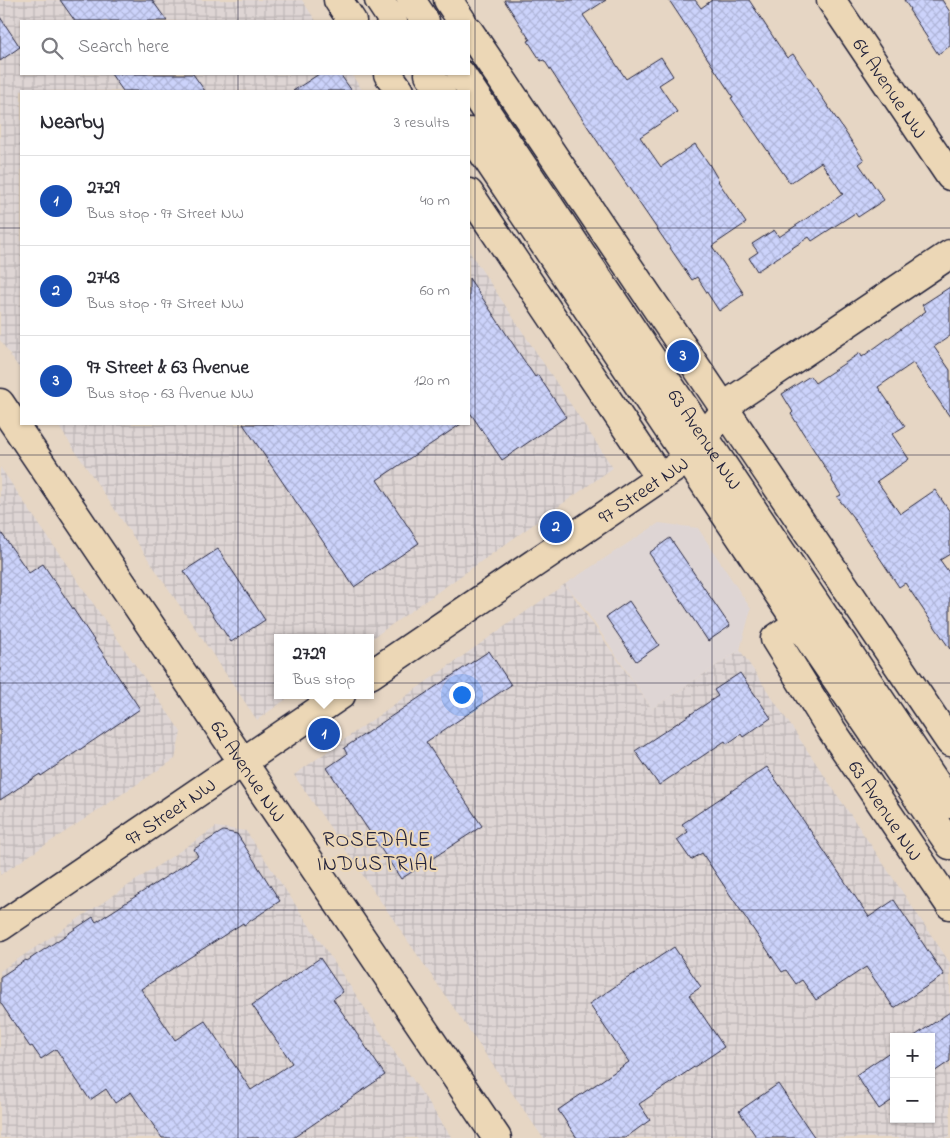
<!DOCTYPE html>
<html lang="en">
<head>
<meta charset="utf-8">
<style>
  body { margin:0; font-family:"Indie Flower",sans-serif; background:#f2f2f3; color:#2b2b33 }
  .controls { position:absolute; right:15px; bottom:15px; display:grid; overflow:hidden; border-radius:0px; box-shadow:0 1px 4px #0004 }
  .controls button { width:45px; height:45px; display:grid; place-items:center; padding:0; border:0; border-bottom:1px solid #e1e1e2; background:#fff; color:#2b2b33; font:25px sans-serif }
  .you { position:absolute; left:461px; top:694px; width:18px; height:18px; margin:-12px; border:4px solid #fff; border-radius:50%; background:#1a73e8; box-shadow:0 0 0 8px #1a73e833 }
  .badge { display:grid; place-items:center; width:32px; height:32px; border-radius:50%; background:#111827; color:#fff; font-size:16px; font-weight:700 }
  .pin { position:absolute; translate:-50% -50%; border:2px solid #fff; box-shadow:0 1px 5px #0006 }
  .popup { position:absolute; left:274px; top:634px; width:100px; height:65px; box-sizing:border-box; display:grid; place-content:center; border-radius:0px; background:#fff; filter:drop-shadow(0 1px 4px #0005); font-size:16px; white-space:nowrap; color:#7c7c81 }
  .popup b { font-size:19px; color:#2b2b33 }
  .popup::after { content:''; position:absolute; left:50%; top:100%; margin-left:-10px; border:10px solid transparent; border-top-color:#fff }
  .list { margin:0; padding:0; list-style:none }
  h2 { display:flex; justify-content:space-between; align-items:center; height:65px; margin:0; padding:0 20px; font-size:21px }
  h2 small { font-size:16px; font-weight:400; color:#7c7c81 }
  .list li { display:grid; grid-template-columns:32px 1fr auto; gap:15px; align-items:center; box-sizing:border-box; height:90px; padding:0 20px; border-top:1px solid #e1e1e2 }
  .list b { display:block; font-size:19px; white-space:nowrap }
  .list p { margin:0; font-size:16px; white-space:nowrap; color:#7c7c81 }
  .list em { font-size:16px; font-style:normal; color:#7c7c81 }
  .icon { flex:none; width:28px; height:28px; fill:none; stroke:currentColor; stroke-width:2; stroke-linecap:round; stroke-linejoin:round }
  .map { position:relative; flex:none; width:950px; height:1138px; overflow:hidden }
  .search { position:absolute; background:#fff; box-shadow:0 1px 4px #0004; left:20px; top:20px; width:450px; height:55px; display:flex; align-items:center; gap:12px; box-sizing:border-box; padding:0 18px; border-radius:0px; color:#7c7c81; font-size:19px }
  .panel { position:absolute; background:#fff; box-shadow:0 1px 4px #0004; left:20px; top:90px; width:450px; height:335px; border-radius:0px }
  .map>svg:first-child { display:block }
  .built { fill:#ded5d4 }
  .industrial { fill:url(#industrial-grid); fill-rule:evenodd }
  .building { fill:url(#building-cross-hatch); stroke:#22223b }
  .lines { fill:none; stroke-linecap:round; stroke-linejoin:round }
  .minor-casing { stroke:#22223b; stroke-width:31 }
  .major-casing { stroke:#22223b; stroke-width:31 }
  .minor { stroke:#ecd7b6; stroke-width:28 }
  .major { stroke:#ecd7b6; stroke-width:28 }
  .grid { fill:none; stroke:#22223b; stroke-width:1; stroke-opacity:0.55 }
  .labels { text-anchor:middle; stroke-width:4; stroke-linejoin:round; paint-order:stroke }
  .street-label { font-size:20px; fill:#22223b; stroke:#ecd7b6 }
  .neighbourhood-label { font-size:21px; letter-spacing:1px; fill:#22223b; stroke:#ecd7b6 }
</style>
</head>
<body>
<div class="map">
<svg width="950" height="1138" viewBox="0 0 950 1138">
  <defs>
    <pattern id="industrial-grid" width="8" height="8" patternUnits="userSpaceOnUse" patternTransform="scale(1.25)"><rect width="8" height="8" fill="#ded5d4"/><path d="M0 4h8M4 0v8" fill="none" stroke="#beb7b7"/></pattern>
    <pattern id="building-cross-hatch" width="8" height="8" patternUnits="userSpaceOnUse" patternTransform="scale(1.25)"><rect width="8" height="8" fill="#ccd3fb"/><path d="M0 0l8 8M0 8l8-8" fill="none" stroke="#afb5d8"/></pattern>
  </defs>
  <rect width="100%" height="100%" fill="#e6d6c4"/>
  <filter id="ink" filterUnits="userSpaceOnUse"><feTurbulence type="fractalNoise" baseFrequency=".02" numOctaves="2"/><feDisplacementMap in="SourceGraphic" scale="10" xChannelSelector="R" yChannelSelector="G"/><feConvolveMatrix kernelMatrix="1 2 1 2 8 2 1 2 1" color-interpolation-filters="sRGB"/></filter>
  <g filter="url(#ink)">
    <path class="built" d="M659,523L698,528L751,609L740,650L652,709L581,603L565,584Z"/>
    <g class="industrial">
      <path d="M0,0H302L316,21H21V74H351L363,91H21V371L0,340Z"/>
      <path d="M469,251L613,468L370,640V638H278V695H292L257,720L57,424H469Z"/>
      <path d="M0,467L181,732L175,759L0,875Z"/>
      <path d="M565,584L652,709L740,650L950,963V1138H543L294,775ZM894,1037H931V1119H894Z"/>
      <path d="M216,827L246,831L452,1138H0V971Z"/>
    </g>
    <g class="building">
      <path d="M60,0H152L167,21H75Z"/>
      <path d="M504,0H606L583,15L626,79L661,57L673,76L659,85L677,112L640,137L661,167L695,144L709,164L719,181H718L746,223L712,246L744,294L719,311L697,277L692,280L603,150L544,60L541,61L528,41L530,40Z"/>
      <path d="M669,0H695L701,8L712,0H749L787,58L793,54L864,160L859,164L884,200L858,217L855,213L812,241L809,237L757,271L749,258L758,252L752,244L774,230L779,237L843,194L821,162L790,183L731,98L733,97Z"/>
      <path d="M904,0H942L950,12V46L938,54L909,10L910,9Z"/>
      <path d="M0,17L20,47L0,61Z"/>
      <path d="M111,74H193L205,91H123Z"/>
      <path d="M319,74H340L352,91H293Z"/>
      <path d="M469,278L535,377L538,375L566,417L502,460L469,411Z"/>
      <path d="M950,287V336L934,347L950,370V417L913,363L878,387L905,426L892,434L909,459L877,481L900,514L935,490L950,512V554L940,560L950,574V649L905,583L899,587L852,516L837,497L841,495L832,481L833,480L791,414L793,412L782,394L810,376L815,383L860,353L862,357L926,311L922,305Z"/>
      <path d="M243,424H461L377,480L419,543L354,587Z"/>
      <path d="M0,531L29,573L43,564L140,709L41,776L40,774L0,800Z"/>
      <path d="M670,538L730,626L708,641L649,553Z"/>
      <path d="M218,549L265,620L231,642L184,571Z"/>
      <path d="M629,601L659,645L636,661L606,617Z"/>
      <path d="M489,651L511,685L426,742L482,826L401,879L327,768L347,754L344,748Z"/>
      <path d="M740,673L771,718L743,737L741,734L727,744L725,741L659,785L635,751L718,696L714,690Z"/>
      <path d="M767,767L869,917L894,900L944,975L894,1008L866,967L816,1000L802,980L796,984L786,970L782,972L702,853L691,860L677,840L688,832L682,824Z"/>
      <path d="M223,831L237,834L280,901L244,925L243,923L141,989L175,1040L205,1021L251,1090L292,1063L252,1005L320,958L343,992L333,999L385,1075L293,1138H162L131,1092L115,1103L106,1089L90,1100L56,1049L41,1059L32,1046L30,1047L0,1002V977L26,960L27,961L93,917L96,922L198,856L194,849Z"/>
      <path d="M674,947L701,987L689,995L724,1047L639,1104L650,1120L625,1138H577L558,1110L629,1062L589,1004Z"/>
      <path d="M950,1012V1061L931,1074V1037H913Z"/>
      <path d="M894,1049V1099L879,1109L856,1075Z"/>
      <path d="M778,1084L815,1138H757L739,1111Z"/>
    </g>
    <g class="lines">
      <defs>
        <g id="minor">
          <path d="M338,0L352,21"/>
          <path d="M448,0L462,21"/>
          <path id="s1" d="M831,0L950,176"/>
          <path d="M469,31L950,742"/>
          <path d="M388,74L400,91"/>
          <path d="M469,193L660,478"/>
          <path id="s2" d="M0,403L497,1138"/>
          <path id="s3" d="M798,623L775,639L829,726L950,905"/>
          <path id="s4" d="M370,675L688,459L704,436L736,398L950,254"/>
          <path id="s5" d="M0,927L341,695"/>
        </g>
        <g id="major">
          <path d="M379,0L393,21"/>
          <path d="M411,0L425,21"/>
          <path d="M429,74L441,91"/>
          <path id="s6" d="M461,74L950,804"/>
          <path d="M469,132L798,623L950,845"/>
        </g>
      </defs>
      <use href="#minor" class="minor-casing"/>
      <use href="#major" class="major-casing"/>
      <use href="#minor" class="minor"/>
      <use href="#major" class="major"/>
    </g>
  </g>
  <path class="grid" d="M238,0V21M475,0V1138M712,0V1138M238,74V91M0,228H21M469,228H950M238,424V1138M0,455H950M0,683H950M0,910H950"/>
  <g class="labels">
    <g class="street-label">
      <text dy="7" stroke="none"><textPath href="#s1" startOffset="106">64 Avenue NW</textPath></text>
      <text dy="7" stroke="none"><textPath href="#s6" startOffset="439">63 Avenue NW</textPath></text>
      <text dy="7" stroke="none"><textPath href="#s4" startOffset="330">97 Street NW</textPath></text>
      <text dy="7" stroke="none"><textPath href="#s2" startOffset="444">62 Avenue NW</textPath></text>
      <text dy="7" stroke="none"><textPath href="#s5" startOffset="206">97 Street NW</textPath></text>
      <text dy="7" stroke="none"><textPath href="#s3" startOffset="232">63 Avenue NW</textPath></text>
    </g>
    <g class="neighbourhood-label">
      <text x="377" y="846">ROSEDALE<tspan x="377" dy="24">INDUSTRIAL</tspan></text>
    </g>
  </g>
</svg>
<div class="controls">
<button>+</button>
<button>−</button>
</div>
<div class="you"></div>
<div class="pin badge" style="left:324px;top:734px;background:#1a4fb4">1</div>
<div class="popup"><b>2729</b>Bus stop</div>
<div class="pin badge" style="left:556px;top:527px;background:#1a4fb4">2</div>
<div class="pin badge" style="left:683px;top:356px;background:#1a4fb4">3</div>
<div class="search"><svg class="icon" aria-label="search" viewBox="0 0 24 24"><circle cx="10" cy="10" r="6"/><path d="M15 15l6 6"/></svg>Search here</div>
<section class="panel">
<h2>Nearby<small>3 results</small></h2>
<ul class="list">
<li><span class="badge" style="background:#1a4fb4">1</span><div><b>2729</b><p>Bus stop · 97 Street NW</p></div><em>40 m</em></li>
<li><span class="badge" style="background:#1a4fb4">2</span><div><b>2743</b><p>Bus stop · 97 Street NW</p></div><em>60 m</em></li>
<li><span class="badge" style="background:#1a4fb4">3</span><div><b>97 Street &amp; 63 Avenue</b><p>Bus stop · 63 Avenue NW</p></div><em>120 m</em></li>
</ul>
</section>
</div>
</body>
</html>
